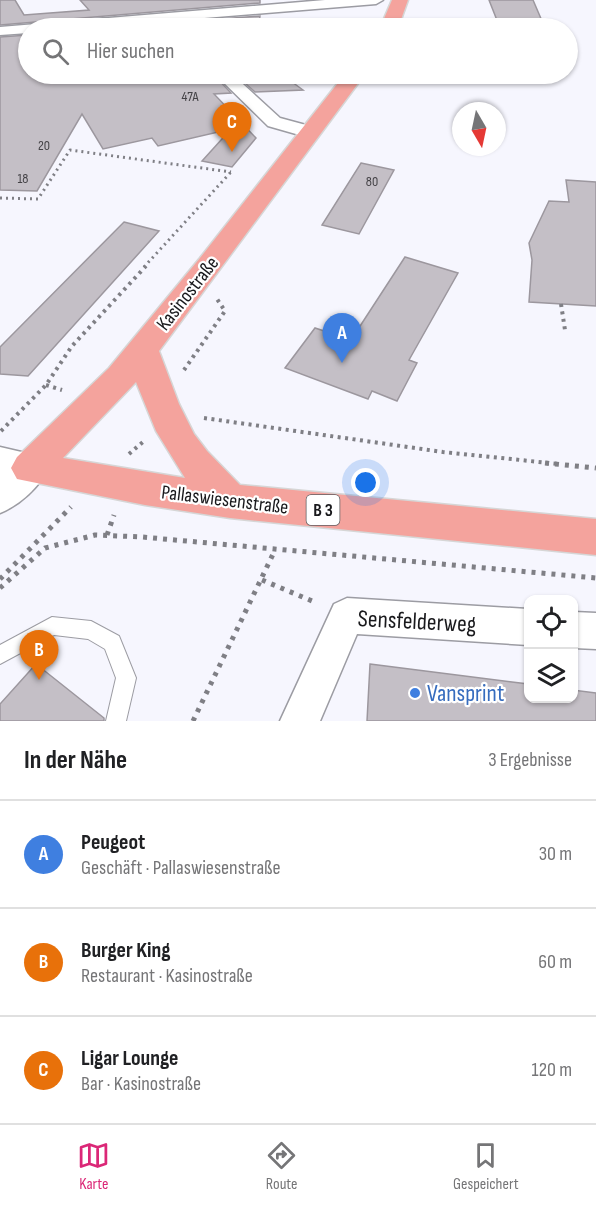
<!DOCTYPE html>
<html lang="de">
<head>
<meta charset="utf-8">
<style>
  body { margin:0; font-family:"Sofia Sans Condensed",sans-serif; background:#f6f6f6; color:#202124 }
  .controls { position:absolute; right:18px; bottom:18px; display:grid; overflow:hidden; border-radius:12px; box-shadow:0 2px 4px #0004 }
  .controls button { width:54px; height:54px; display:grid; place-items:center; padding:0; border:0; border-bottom:2px solid #e0e0e0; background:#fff; color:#202124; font:30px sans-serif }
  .compass { position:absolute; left:452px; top:102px; width:54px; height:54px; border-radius:50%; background:#fff; box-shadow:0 2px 4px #0004; rotate:171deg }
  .you { position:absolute; left:366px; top:483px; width:21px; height:21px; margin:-15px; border:4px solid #fff; border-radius:50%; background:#1a73e8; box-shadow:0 0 0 9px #1a73e833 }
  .badge { display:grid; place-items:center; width:39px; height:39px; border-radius:50%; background:#db2777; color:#fff; font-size:20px; font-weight:700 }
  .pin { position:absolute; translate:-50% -50px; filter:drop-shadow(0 2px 3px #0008) }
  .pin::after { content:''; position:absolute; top:32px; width:21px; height:18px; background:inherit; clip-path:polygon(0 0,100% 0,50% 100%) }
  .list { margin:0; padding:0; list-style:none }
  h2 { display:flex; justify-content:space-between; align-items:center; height:78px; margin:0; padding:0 24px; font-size:26px }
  h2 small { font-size:20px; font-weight:400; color:#757577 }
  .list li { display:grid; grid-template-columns:39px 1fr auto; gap:18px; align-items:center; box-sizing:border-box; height:108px; padding:0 24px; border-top:2px solid #e0e0e0 }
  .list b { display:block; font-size:22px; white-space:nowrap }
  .list p { margin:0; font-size:20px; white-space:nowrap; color:#757577 }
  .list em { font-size:20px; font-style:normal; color:#757577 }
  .icon { flex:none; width:33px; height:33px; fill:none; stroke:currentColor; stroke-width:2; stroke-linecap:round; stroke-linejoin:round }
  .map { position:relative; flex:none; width:596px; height:721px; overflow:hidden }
  .search { position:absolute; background:#fff; box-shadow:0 2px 4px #0004; left:18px; right:18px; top:18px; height:66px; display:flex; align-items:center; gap:15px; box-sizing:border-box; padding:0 21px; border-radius:33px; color:#757577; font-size:22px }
  .sheet { height:402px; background:#fff }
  nav { display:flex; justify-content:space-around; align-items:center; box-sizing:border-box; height:84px; border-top:2px solid #e0e0e0; background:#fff; font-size:16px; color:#757577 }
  nav a { display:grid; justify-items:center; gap:3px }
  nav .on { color:#db2777 }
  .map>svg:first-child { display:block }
  .building { fill:#c4bfc6; stroke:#9c979e; stroke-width:1.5 }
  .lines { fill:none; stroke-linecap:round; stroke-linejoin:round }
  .service-casing { stroke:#9c9ca3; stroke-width:2 }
  .minor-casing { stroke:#9c9ca3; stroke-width:3 }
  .tertiary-casing { stroke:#9c9ca3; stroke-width:3 }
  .secondary-casing { stroke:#9c9ca3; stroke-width:3 }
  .primary-casing { stroke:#d6d6d6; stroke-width:3 }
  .path-far2 { stroke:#7f7f85; stroke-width:3; stroke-dasharray:2 4; stroke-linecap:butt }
  .path-far1 { stroke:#7f7f85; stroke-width:4; stroke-dasharray:3 4.5; stroke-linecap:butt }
  .path { stroke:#7f7f85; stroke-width:5; stroke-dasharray:4 6; stroke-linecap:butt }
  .service { fill:#fff; fill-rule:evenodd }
  .minor { fill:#fff; fill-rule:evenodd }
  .tertiary { fill:#fff; fill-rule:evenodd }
  .secondary { fill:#fff; fill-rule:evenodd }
  .primary { fill:#f4a39d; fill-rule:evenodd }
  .shop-dot { fill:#3f7fe0; stroke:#fff; stroke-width:2 }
  .labels { text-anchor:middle; stroke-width:4.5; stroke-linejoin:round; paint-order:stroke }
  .far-number-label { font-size:14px; fill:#444246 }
  .shield { fill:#fff; stroke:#5e5e60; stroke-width:1.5 }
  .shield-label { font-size:18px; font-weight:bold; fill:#19191c }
  .street-label { font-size:20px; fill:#19191c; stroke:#fff }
  .near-street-label { font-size:24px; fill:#19191c; stroke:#fff }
  .near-shop-label { font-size:24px; fill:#366cbe; stroke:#fff; text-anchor:start }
</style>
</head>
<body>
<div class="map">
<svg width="596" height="721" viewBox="0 0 596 721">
  <rect width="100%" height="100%" fill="#f6f6fe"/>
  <g class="building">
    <path d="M0,0H15L24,15L89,10L80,0H260V3L0,25Z"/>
    <path d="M489,0H533L545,28H500Z"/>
    <path d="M260,16L259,23L220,26L223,28H104Z"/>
    <path d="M28,35V74H213L231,93L214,94L256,138L232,167L202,161L231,129L158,146L152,138L103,149L82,114L37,191L0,190V37Z"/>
    <path d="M235,74H281L303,90L255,92Z"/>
    <path d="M361,163L394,170L359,234L322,225Z"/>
    <path d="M566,180L596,182V306L529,302L532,260L529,243L549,201L569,202Z"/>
    <path d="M124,222L159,231L28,376L0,374V347Z"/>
    <path d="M405,257L458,273L409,360L417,363L397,401L372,391L368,399L285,368L315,328L351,340Z"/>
    <path d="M36,664L104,718V721H0V704Z"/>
    <path d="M370,664L528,684V699H573V690L596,693V721H367Z"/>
  </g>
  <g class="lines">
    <defs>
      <path id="service" d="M52,617L91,621L119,636L136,678L126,721H106L116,678L105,649L88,639L54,635L0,664V645Z"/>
      <g id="minor">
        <path d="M325,0H383L376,4L83,28H28V33L0,35V27Z"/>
        <path d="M215,74H232L280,118L317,128L319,132L317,136L310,138L268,126Z"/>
        <path d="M347,598L528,609V645L357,634L320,721H280L334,604Z"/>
        <path d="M574,612L596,613V649L574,648Z"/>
      </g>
      <path id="tertiary" d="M0,447L43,457L49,468L43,479L30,484L0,477Z"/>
      <path id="secondary" d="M30,452L43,457L49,468C39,487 20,505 0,513V472L17,457Z"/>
      <g id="primary">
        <path d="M392,0H408L398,28H380Z"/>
        <path d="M345,74H365L159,351L179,404L194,434L207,451L240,485L596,519V555L230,518L145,505L17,479L11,468L17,457L109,368L200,258ZM136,382L156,431L185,478L63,458Z"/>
      </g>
    </defs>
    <use href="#service" class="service-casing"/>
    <use href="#minor" class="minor-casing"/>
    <use href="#tertiary" class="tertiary-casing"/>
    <use href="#secondary" class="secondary-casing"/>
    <use href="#primary" class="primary-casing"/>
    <g class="path-far2">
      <path d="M0,198L38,199L70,150L231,172"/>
      <path d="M144,267L231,172"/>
    </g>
    <g class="path-far1">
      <path d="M561,304L565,330"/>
      <path d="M184,370L225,311L217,299"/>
      <path d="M46,385L62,390"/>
      <path d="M204,418L443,452L559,464"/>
      <path d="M1,431L46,385L72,346L146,266"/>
      <path d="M129,454L144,441"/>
    </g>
    <g class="path">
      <path d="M545,463L596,468"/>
      <path d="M107,535L114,515"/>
      <path d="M0,579L71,507"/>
      <path d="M262,580L317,603"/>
      <path d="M0,588L45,548L95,535L142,537L596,578"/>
      <path d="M193,721L275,550"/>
    </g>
    <use href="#service" class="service"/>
    <use href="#minor" class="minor"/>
    <use href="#tertiary" class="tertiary"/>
    <use href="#secondary" class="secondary"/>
    <use href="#primary" class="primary"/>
  </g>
  <circle class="shop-dot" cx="415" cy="693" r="6"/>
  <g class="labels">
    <g class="far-number-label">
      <text x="190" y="101">47A</text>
      <text x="44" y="150">20</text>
      <text x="23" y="183">18</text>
      <text x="372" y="186">80</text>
    </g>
    <rect class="shield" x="306.5" y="495" width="33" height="30" rx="4.5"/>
    <g class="shield-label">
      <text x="323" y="516">B 3</text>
    </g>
    <g class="street-label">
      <text transform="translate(187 293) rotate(-52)" y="7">Kasinostraße</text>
      <text transform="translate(225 499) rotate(7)" y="7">Pallaswiesenstraße</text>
    </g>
    <g class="near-street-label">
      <text transform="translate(417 621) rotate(3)" y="8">Sensfelderweg</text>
    </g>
    <g class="near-shop-label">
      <text x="427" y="701">Vansprint</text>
    </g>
  </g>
</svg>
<div class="controls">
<button><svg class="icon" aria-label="locate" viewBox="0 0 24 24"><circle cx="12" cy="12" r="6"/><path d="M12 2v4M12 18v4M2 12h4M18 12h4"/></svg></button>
<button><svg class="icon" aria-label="layers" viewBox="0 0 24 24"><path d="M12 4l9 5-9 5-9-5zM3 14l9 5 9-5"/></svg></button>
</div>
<svg class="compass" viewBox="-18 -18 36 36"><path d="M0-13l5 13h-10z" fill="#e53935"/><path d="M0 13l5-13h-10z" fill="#757577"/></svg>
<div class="you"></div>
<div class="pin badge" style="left:342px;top:363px;background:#3f7fe0">A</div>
<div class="pin badge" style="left:39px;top:680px;background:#e8710a">B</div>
<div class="pin badge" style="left:232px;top:152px;background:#e8710a">C</div>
<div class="search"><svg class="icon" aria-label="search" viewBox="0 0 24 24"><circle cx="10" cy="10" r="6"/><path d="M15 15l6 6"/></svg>Hier suchen</div>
</div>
<section class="sheet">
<h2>In der Nähe<small>3 Ergebnisse</small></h2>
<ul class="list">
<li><span class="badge" style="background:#3f7fe0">A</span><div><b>Peugeot</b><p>Geschäft · Pallaswiesenstraße</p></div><em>30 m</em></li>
<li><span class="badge" style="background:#e8710a">B</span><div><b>Burger King</b><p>Restaurant · Kasinostraße</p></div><em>60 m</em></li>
<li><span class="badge" style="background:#e8710a">C</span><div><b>Ligar Lounge</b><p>Bar · Kasinostraße</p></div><em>120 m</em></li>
</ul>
</section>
<nav>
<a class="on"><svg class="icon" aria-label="map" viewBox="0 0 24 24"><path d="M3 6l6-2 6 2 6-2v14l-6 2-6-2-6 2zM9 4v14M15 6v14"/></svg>Karte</a>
<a><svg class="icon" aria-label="directions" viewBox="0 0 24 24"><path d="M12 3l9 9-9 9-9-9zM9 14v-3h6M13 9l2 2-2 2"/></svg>Route</a>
<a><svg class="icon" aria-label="saved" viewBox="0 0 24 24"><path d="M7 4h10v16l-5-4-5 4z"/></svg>Gespeichert</a>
</nav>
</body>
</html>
